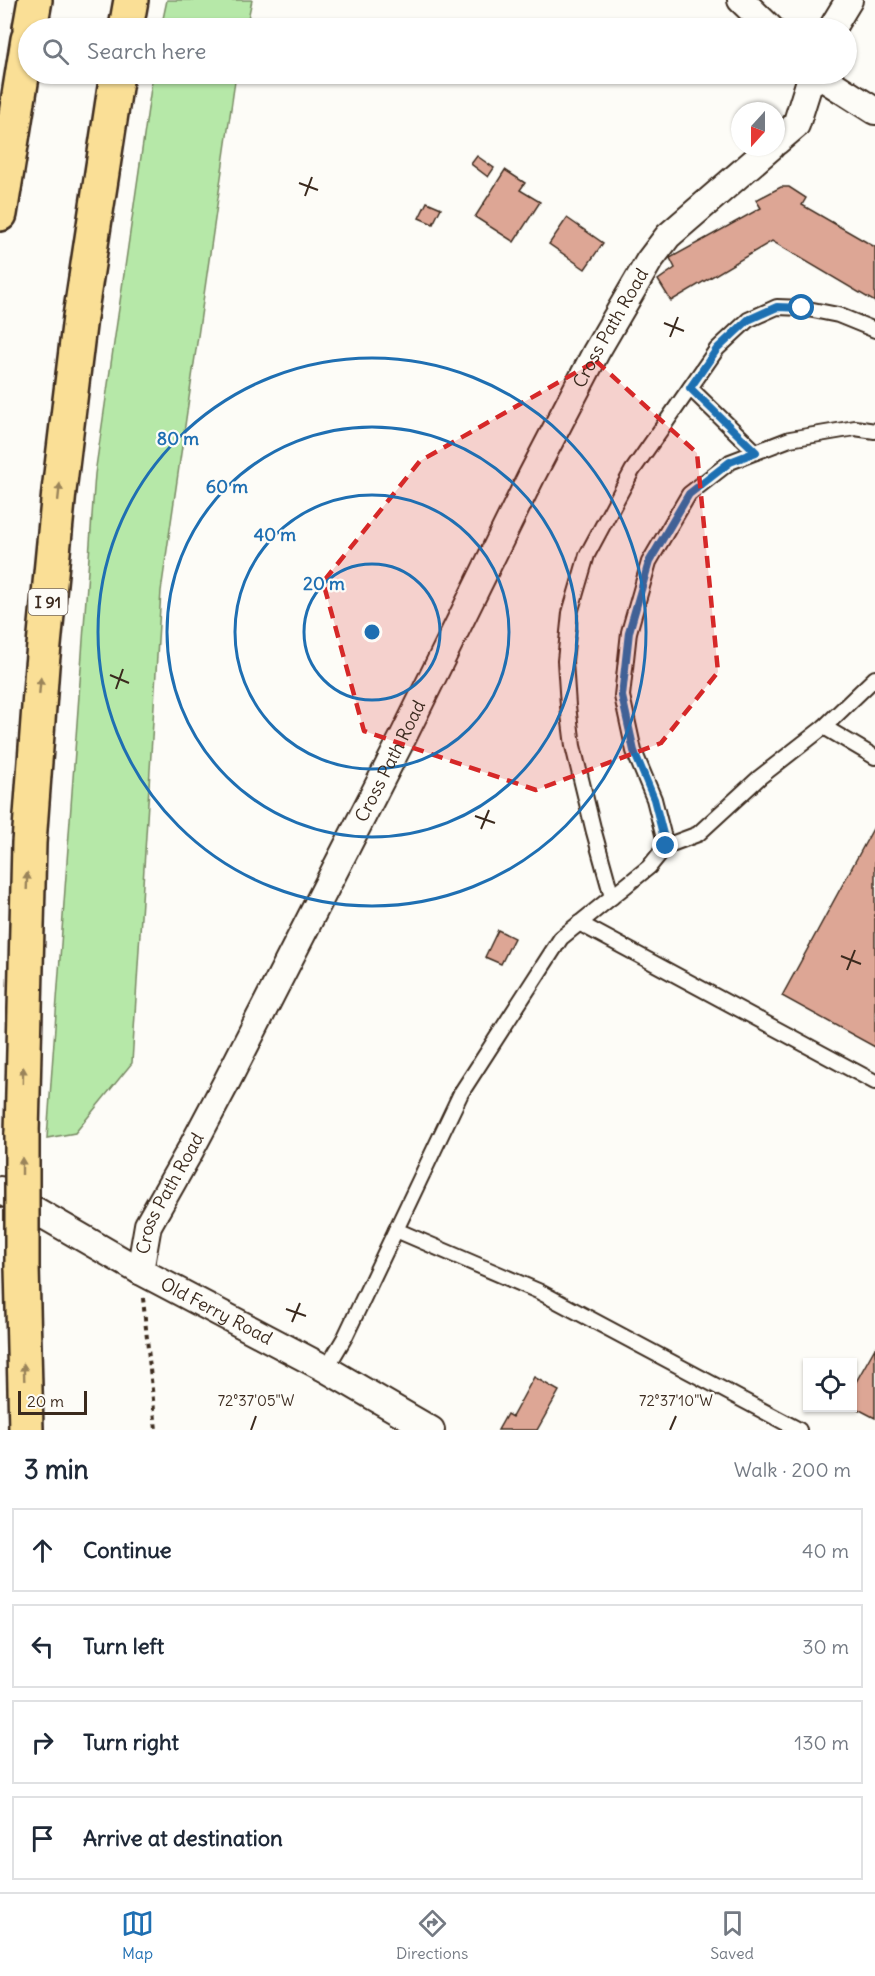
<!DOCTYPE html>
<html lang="en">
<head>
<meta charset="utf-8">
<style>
  body { margin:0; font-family:Delius,sans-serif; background:#f2f2f3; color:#1f2937 }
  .controls { position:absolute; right:18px; bottom:18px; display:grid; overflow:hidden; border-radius:0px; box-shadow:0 2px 4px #0004 }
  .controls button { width:54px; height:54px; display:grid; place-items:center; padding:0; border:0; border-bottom:2px solid #e0e1e3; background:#fff; color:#1f2937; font:30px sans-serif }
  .compass { position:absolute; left:731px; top:102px; width:54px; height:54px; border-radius:50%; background:#fff; box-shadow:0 2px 4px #0004; rotate:201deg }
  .scale { position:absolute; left:18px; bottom:15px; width:69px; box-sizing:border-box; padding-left:6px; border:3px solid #3b2a1e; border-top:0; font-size:16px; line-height:21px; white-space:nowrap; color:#3b2a1e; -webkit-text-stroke:4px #fdfcf7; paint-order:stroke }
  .stop { position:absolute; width:18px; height:18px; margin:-14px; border:4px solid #1f6fb2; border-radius:50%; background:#fff }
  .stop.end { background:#1f6fb2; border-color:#fff; box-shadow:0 2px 6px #0008 }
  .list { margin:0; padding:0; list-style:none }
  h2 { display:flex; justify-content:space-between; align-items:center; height:78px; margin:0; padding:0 24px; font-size:26px }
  h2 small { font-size:20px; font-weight:400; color:#747a83 }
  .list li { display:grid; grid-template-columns:39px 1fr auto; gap:18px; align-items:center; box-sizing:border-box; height:84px; margin:0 12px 12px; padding:0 12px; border:2px solid #e0e1e3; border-radius:0px }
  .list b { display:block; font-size:22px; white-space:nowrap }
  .list em { font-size:20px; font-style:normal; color:#747a83 }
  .icon { flex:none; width:33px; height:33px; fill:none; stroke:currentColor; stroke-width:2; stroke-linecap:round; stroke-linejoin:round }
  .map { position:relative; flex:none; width:875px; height:1430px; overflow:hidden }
  .search { position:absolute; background:#fff; box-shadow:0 2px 4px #0004; left:18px; right:18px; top:18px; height:66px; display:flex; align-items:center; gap:15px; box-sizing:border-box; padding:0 21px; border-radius:33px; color:#747a83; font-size:22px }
  .sheet { height:462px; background:#fff }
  nav { display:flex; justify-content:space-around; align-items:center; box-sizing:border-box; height:84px; border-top:2px solid #e0e1e3; background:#fff; font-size:16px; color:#747a83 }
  nav a { display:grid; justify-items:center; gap:3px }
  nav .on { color:#1f6fb2 }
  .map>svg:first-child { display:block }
  .green { fill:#b6e8a8; stroke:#788963; stroke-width:1.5 }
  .building { fill:#dda695; stroke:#3b2a1e; stroke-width:1.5 }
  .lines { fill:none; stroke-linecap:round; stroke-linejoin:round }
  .service-casing { stroke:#3b2a1e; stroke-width:18 }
  .minor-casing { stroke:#3b2a1e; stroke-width:30 }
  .motorway-casing { stroke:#3b2a1e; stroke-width:38 }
  .path { stroke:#3b2a1e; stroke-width:4; stroke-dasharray:4.5 4.5; stroke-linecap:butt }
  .service { stroke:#fdfcf7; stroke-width:14 }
  .minor { stroke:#fdfcf7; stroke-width:26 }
  .motorway { stroke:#fadf96; stroke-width:33 }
  .motorway-bridge-casing { stroke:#3b2a1e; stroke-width:38; stroke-linecap:butt }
  .motorway-bridge { stroke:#fadf96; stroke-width:33 }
  .oneway { fill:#9a845a }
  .route { stroke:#1f6fb2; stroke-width:8 }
  .marked { fill:#d62828; fill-opacity:0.2; stroke:#d62828; stroke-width:4.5; stroke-dasharray:12 8; stroke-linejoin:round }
  .ticks { fill:none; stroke:#3b2a1e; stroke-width:2 }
  .ring { fill:none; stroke:#1f6fb2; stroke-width:3 }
  .labels { text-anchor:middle; stroke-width:4.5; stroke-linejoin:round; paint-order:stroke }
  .shield { fill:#fdfcf7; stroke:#75695f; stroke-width:1.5 }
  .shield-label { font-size:16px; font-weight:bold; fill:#3b2a1e }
  .street-label { font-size:18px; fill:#3b2a1e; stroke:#fdfcf7 }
  .ticks-label { font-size:15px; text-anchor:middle; fill:#3b2a1e; stroke:#fdfcf7; stroke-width:4.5; stroke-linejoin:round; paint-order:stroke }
  .centre { fill:#1f6fb2; stroke:#fdfcf7; stroke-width:3 }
  .ring-label { font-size:18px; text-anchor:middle; font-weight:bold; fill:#1f6fb2; stroke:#fdfcf7; stroke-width:4.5; stroke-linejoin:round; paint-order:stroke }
</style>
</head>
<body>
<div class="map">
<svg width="875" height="1430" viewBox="0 0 875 1430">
  <rect width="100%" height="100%" fill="#fdfcf7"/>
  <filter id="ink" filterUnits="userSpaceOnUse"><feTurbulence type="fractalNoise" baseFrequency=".0167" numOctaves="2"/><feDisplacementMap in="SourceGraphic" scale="12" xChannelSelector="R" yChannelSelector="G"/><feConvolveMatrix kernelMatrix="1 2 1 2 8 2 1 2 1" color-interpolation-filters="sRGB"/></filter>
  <g filter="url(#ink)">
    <g class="green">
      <path d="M167,0H252L246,28H161Z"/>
      <path d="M153,74H236L161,591L132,1063L75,1133L47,1138L95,474Z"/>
    </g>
    <g class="building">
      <path d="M477,156L494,168L488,177L471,164Z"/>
      <path d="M505,170L525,183L520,190L540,202L514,242L475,217Z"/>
      <path d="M781,187H789L806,198L802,205L875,247V302L772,241L671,301L658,280L675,268L670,258L761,208L756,200Z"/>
      <path d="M427,202L441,208L433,224L419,218Z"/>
      <path d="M567,218L603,243L585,269L549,244Z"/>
      <path d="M875,825V1047L782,996Z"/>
      <path d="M498,930L514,938L501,964L485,957Z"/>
      <path d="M875,1348V1418L852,1406V1389Z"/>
      <path d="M534,1377L559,1391L537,1430H498L507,1414L512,1417Z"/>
    </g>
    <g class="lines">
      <defs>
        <g id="service">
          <path d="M690,388L756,452"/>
          <path d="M824,727L875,757"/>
          <path d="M666,846L698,834L760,777L824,727L875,678"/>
          <path d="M612,897L594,832L573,746L568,706L565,661L570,613L587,555L632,471L717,349L748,320L777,307L803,308L838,315L875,330"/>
          <path d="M579,923L875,1082"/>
          <path d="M396,1230L538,1291L799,1430"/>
          <path d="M326,1369L345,1337L461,1093L561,938L649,867L666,846L654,799L634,751L622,696L629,632L649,562L689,494L730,462L790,439L855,428L875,431"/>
        </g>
        <g id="minor">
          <path d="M741,0L770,28"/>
          <path d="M832,28L849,0"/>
          <path d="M817,74L875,111"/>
          <path d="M776,142L796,125L812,74"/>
          <path id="s1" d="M0,1190L140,1271L326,1369L431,1430"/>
          <path id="s2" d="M140,1271L148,1225L191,1149L226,1083L403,737L532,475L596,352L649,261L668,236L771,147"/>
        </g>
        <g id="motorway">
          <path d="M30,28L35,0"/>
          <path d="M126,28L131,0"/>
          <path d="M0,214L28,39"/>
          <path d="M22,1134L29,843L42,666L59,491L80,317L117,74"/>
          <path d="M22,1267L26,1430"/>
        </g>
      </defs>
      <use href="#service" class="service-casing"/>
      <use href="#minor" class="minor-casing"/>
      <use href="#motorway" class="motorway-casing"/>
      <path class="path" d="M143,1298L156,1430"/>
      <use href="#service" class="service"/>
      <use href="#minor" class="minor"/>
      <use href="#motorway" class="motorway"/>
      <defs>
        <path id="motorway-bridge" d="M22,1267V1134"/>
      </defs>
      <use href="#motorway-bridge" class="motorway-bridge-casing"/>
      <use href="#motorway-bridge" class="motorway-bridge"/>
    </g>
    <defs><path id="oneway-solid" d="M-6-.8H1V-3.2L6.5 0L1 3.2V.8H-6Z" transform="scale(1.5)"/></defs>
    <g class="oneway">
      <use href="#oneway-solid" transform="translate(59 492) rotate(-84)"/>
      <use href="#oneway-solid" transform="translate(40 686) rotate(-85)"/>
      <use href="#oneway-solid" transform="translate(27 881) rotate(-88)"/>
      <use href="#oneway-solid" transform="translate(23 1075) rotate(-89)"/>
      <use href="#oneway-solid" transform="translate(22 1166) rotate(-90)"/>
      <use href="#oneway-solid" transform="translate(24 1372) rotate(-92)"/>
    </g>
  </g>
  <g class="lines" filter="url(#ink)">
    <path class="route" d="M666,846L654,799L634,751L622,696L629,632L649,562L689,494L730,462L756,452L690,388L717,349L748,320L777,307L802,308"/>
  </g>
  <path class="marked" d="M596,361L697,453L718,672L661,743L536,790L364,731L323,582L420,461Z"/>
  <path class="ticks" d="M299,183L318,190M305,196L312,177M664,323L684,331M670,337L678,317M110,675L129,683M116,689L123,669M475,816L495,823M481,829L489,810M841,956L861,964M847,970L855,950M286,1309L306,1316M292,1322L300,1303M251,1430L256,1416M670,1430L676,1416"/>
  <g class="ring">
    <circle cx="372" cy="632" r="68"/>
    <circle cx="372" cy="632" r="137"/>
    <circle cx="372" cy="632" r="205"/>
    <circle cx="372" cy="632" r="274"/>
  </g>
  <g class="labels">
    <rect class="shield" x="28.5" y="589" width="39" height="26" rx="4.5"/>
    <g class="shield-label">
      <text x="48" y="608">I 91</text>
    </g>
    <g class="street-label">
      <text dy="6" stroke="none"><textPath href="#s2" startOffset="1056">Cross Path Road</textPath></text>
      <text dy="6" stroke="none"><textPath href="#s2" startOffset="570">Cross Path Road</textPath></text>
      <text dy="6" stroke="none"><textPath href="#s2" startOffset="84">Cross Path Road</textPath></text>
      <text dy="6" stroke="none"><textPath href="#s1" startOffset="248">Old Ferry Road</textPath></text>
    </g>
  </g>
  <g class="ticks-label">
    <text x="256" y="1406">72°37'05"W</text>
    <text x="676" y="1406">72°37'10"W</text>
  </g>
  <circle cx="372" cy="632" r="9" class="centre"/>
  <g class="ring-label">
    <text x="178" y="445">80 m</text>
    <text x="227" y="493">60 m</text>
    <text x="275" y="541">40 m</text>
    <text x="324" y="590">20 m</text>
  </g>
</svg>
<div class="controls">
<button><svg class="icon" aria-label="locate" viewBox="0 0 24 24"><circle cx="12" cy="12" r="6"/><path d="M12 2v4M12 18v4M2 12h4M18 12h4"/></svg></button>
</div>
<svg class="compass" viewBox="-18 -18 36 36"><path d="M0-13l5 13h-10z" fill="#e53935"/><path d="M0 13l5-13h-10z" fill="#747a83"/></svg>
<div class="scale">20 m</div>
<div class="stop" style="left:802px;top:308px"></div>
<div class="stop end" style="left:666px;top:846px"></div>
<div class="search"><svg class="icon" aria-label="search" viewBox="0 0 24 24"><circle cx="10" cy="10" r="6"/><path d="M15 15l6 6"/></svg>Search here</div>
</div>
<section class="sheet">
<h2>3 min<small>Walk · 200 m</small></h2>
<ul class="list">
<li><svg class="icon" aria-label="ahead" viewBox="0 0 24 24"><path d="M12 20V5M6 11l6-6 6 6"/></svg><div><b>Continue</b></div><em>40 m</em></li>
<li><svg class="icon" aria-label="left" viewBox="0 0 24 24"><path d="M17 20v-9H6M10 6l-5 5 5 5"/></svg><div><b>Turn left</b></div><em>30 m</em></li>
<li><svg class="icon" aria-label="right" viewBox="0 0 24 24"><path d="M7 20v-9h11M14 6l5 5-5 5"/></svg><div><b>Turn right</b></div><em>130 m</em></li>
<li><svg class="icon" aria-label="arrive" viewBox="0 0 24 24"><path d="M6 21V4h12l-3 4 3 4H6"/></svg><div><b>Arrive at destination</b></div></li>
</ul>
</section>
<nav>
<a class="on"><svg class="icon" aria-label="map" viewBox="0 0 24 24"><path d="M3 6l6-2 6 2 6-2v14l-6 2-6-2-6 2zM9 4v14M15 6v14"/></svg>Map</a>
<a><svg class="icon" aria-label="directions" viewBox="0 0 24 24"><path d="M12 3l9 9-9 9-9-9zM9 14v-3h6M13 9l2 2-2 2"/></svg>Directions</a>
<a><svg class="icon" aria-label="saved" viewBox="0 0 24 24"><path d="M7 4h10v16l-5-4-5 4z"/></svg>Saved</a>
</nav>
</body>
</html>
